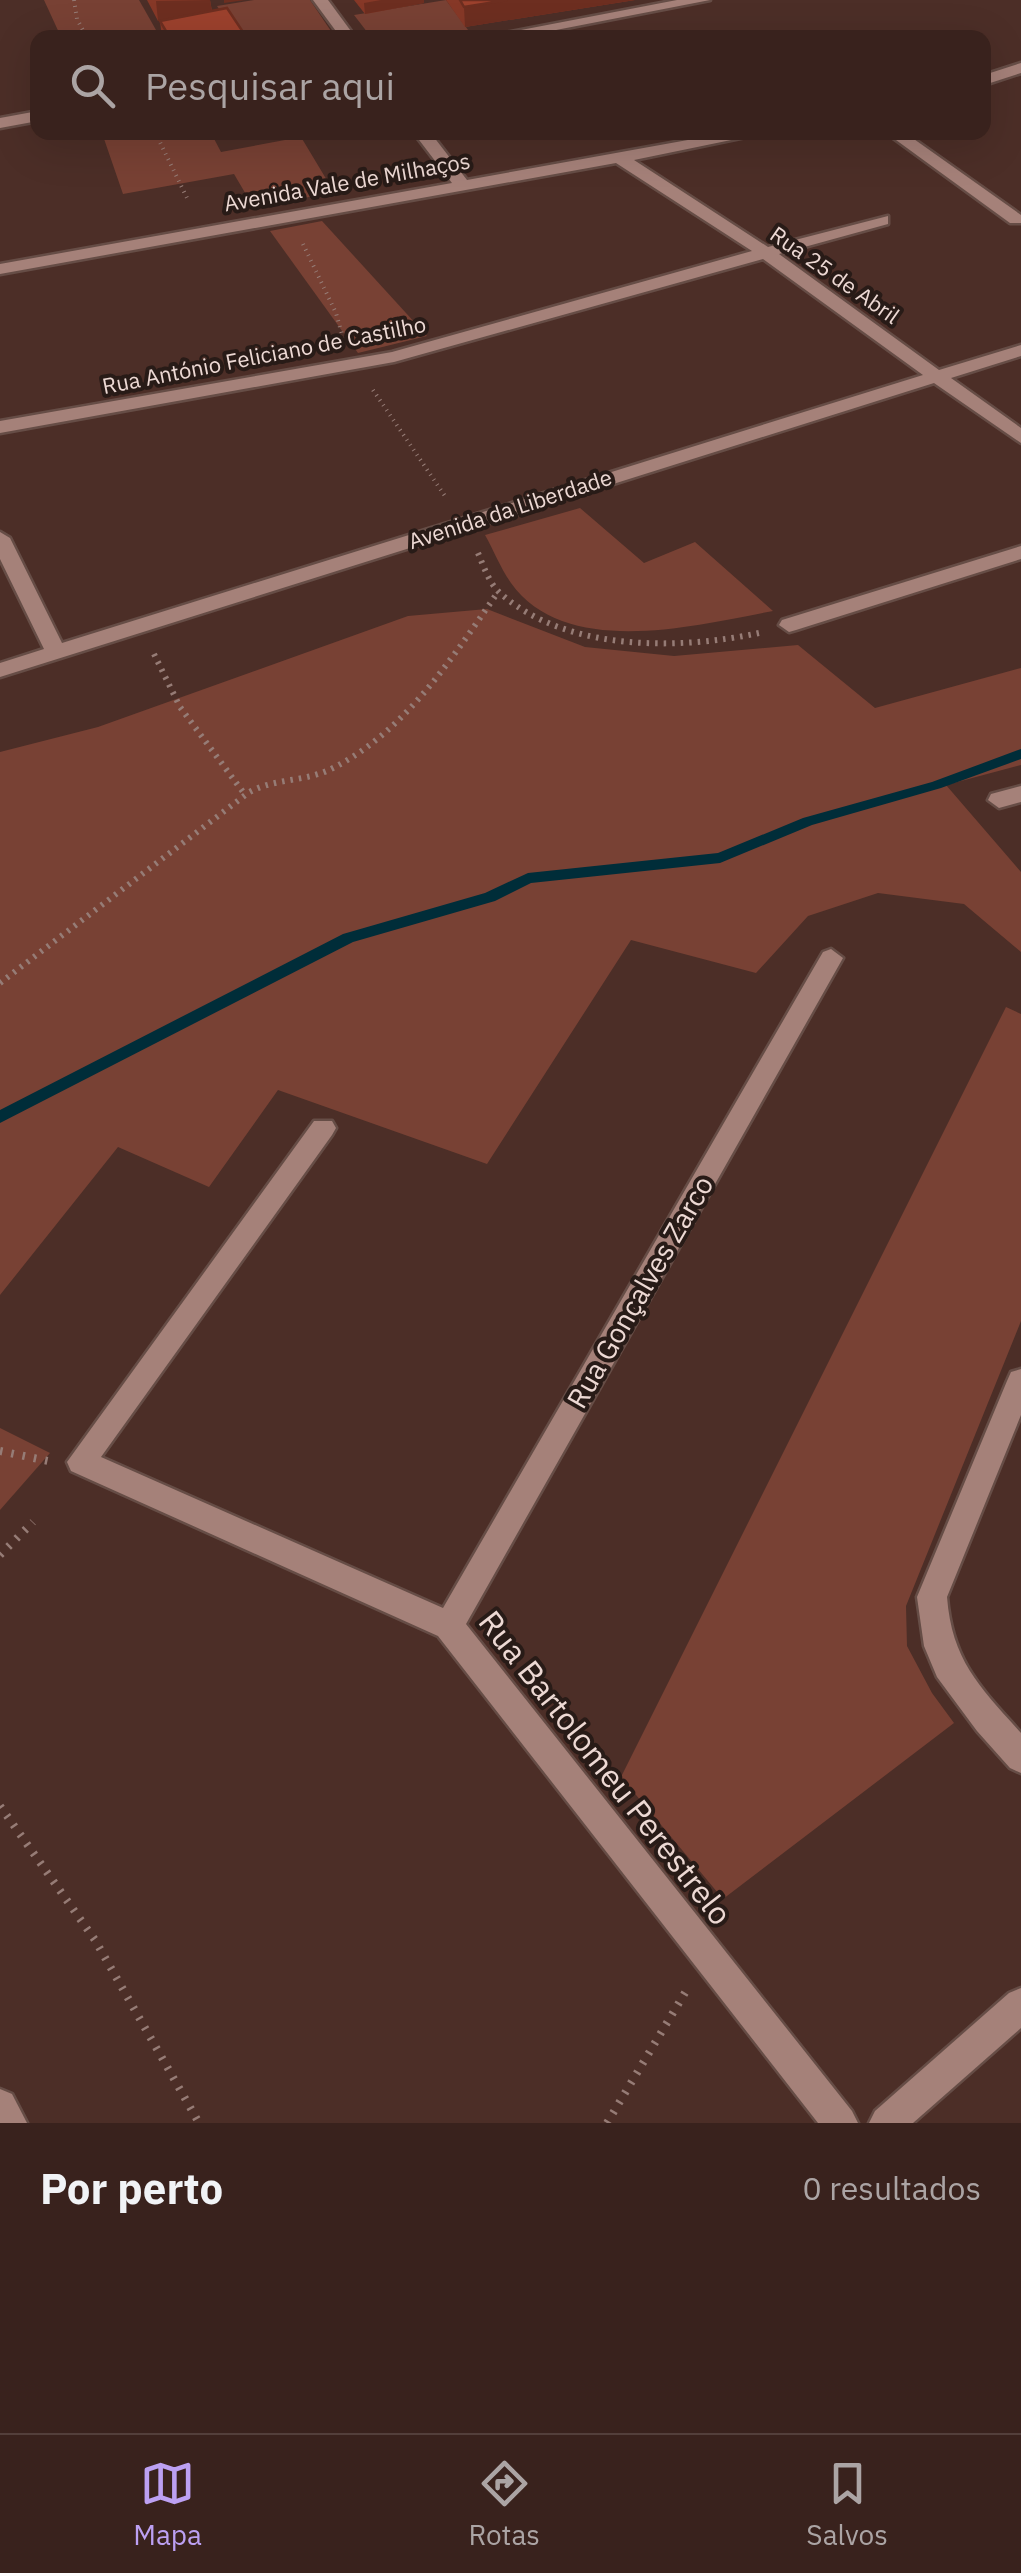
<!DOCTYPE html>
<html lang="pt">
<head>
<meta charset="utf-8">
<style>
  body { margin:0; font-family:"IBM Plex Sans",sans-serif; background:#402a26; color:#f1f3f6 }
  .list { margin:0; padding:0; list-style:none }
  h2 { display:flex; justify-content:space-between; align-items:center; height:130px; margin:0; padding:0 40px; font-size:42px }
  h2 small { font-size:32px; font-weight:400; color:#aba4a4 }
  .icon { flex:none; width:55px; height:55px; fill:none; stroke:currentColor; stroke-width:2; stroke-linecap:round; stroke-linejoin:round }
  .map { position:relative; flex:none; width:1021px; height:2123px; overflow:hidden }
  .search { position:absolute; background:#39221d; box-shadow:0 10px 40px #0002; left:30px; right:30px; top:30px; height:110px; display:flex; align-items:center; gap:25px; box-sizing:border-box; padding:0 35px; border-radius:20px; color:#aba4a4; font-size:38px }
  .sheet { height:310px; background:#39221d }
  nav { display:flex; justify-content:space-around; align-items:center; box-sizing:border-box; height:140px; border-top:2px solid #533f3b; background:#39221d; font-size:28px; color:#aba4a4 }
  nav a { display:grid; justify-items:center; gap:5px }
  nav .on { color:#bca0f2 }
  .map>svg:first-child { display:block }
  .green { fill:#784134 }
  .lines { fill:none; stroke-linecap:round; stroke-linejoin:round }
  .stream { fill:#002d39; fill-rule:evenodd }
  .minor-casing { stroke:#664d46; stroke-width:5 }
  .path-far2 { stroke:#967c76; stroke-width:4; stroke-dasharray:1 5; stroke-linecap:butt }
  .path-far1 { stroke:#967c76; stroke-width:6; stroke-dasharray:2.5 6; stroke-linecap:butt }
  .path { stroke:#967c76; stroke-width:8; stroke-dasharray:2.5 9; stroke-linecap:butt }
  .minor { fill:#a58179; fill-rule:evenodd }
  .wall { fill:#863827 }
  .shaded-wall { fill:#6d2e20 }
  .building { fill:#9c412d; stroke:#6d2e20; stroke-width:2.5 }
  .labels { text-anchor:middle; stroke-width:8; stroke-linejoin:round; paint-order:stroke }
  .far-street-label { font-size:22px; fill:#edd9d4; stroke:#281b17 }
  .street-label { font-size:28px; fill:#edd9d4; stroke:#281b17 }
  .near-street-label { font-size:32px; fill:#edd9d4; stroke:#281b17 }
</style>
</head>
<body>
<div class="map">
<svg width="1021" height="2123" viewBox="0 0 1021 2123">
  <rect width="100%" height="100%" fill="#4c2e27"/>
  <g class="green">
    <path d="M44,0H139L160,37H61Z"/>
    <path d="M254,0H310L335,37H237L217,6Z"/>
    <path d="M446,0L471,34L371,37L354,15Z"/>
    <path d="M102,133H211L221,152L301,137L334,192L254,208L234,174L123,194Z"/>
    <path d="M322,221L427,336L358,353L270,231Z"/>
    <path d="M580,508L644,563L695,542L773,611C697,625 566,660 511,583C501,569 494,551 485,535Z"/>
    <path d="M487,609L585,647L674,656L798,645L875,708L1021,668V765L946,785L1021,872V952L964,904L878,893L808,916L756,973L631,940L487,1164L278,1090L209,1187L118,1147L0,1295V752L98,727L408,616Z"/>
    <path d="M1006,1007L1021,1014V1321L906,1606L907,1646L932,1693L954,1723L723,1899L621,1777Z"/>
    <path d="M0,1428L50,1453L0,1510Z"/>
  </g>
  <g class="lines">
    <path class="stream" d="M1021,749V759L941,788L812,825L720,863L531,883L495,901L353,942L0,1123V1110L343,934L485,893L528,873L718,853L803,818L932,782Z"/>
    <defs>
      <g id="minor">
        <path d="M313,0H328L356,38H341Z"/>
        <path d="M677,0H710L515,38H479Z"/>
        <path d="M1021,63V73L984,85V75Z"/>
        <path d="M38,111V121L0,128V118Z"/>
        <path d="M413,132H430L467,180L732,132H770L634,160L768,247L888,216V224L779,254L939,370L1021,345V356L951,378L1021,428V443L934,383L0,677V663L44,649L0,559V532L10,538L62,643L923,375L763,259L394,362L0,433V421L392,352L752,251L616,163L0,274V264L452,183Z"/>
        <path d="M885,132H904L1021,215V223H1010Z"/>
        <path d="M1021,546V559L796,630L789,632L779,625L782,620Z"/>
        <path d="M1021,786V802L999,808L988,800L991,794Z"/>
        <path d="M831,949L843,958L466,1624L852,2111L858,2123H818L438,1636L71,1471L67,1462L314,1121H332L336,1128L332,1135L101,1457L443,1608L823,952Z"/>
        <path d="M1021,1369V1415L947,1597C952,1661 980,1687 1021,1733V1773L1010,1768L977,1731L937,1677L924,1646L917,1597L1007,1381L1011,1372Z"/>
        <path d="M1021,1988V2028L913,2123H869L875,2111L1009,1993Z"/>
        <path d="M0,2089L12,2094L27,2123H0Z"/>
      </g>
    </defs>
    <use href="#minor" class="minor-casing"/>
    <g class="path-far2">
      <path d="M74,0L77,19L87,38"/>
      <path d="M155,132L188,200"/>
      <path d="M303,244L336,313L343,338"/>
      <path d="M373,390L447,499"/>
    </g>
    <g class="path-far1">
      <path d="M478,553C484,567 489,583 500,593C566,652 679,650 759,633"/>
      <path d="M154,654L180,707L243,792"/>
      <path d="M0,983L248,793C274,778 303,782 329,770C404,734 452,658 498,592"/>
    </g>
    <g class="path">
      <path d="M0,1451L48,1461"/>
      <path d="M0,1555L33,1522"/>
      <path d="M0,1806L95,1940L199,2123"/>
      <path d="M607,2123L686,1991"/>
    </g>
    <use href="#minor" class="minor"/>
  </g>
  <g class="wall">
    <path d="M147,0H210L212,11L247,38H162L160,21H158Z"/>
    <path d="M354,0H424V3L365,14Z"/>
    <path d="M446,0H635L465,27Z"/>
  </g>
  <g class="shaded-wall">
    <path d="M210,0L212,12L158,21L156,1Z"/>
    <path d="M224,0H245L224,3Z"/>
    <path d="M381,0H424V3L365,14L364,3Z"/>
    <path d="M507,0H635L465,27L464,7Z"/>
  </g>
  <g class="building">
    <path d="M460,0H507L464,7Z"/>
    <path d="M227,8L247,38H170L160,21Z"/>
  </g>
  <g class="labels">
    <g class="far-street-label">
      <text transform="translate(347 182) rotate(-10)" y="8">Avenida Vale de Milhaços</text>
      <text transform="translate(835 275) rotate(35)" y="8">Rua 25 de Abril</text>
      <text transform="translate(264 355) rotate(-11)" y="8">Rua António Feliciano de Castilho</text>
      <text transform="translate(510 509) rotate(-18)" y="8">Avenida da Liberdade</text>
    </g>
    <g class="street-label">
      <text transform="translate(640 1292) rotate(-60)" y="10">Rua Gonçalves Zarco</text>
    </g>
    <g class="near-street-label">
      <text transform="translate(605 1768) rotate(52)" y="11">Rua Bartolomeu Perestrelo</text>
    </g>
  </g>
</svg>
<div class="search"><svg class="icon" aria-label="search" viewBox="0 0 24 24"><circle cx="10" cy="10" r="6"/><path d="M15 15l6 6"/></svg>Pesquisar aqui</div>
</div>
<section class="sheet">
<h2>Por perto<small>0 resultados</small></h2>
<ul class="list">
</ul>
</section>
<nav>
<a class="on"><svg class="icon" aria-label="map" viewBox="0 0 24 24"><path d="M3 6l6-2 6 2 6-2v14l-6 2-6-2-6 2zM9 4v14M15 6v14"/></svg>Mapa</a>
<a><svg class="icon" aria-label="directions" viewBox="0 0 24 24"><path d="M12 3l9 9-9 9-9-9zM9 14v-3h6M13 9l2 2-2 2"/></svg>Rotas</a>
<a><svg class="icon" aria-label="saved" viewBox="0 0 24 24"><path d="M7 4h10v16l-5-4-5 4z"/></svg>Salvos</a>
</nav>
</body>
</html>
